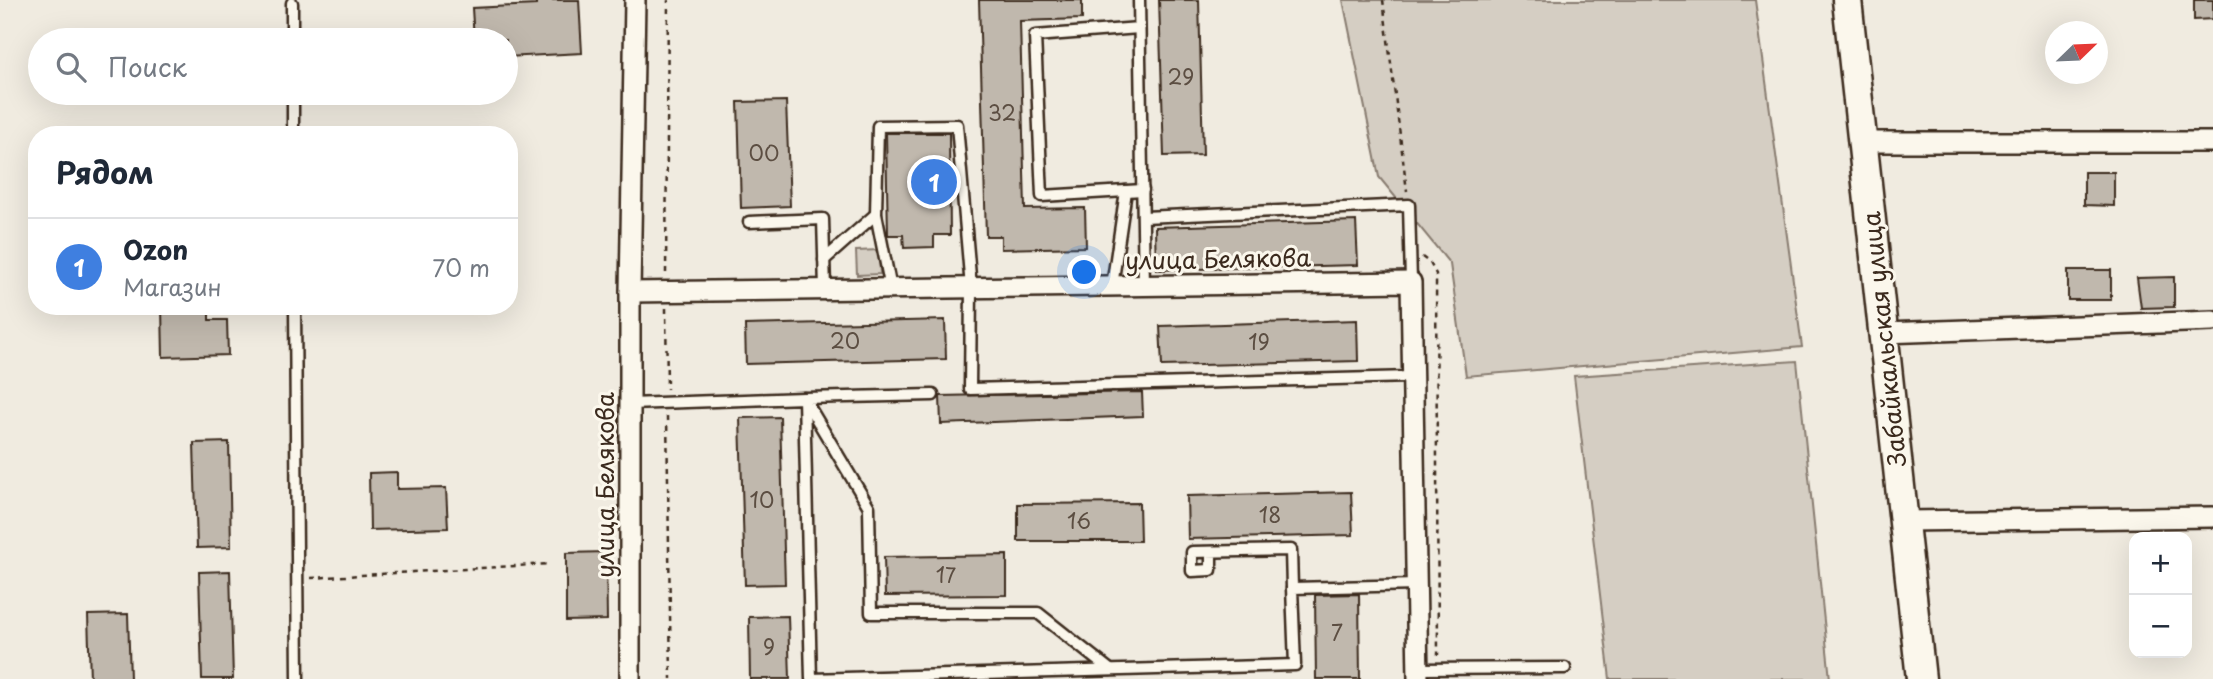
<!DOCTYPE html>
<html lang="ru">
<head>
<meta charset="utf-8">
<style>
  body { margin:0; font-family:"Playpen Sans",sans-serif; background:#f6f6f7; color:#1f2937 }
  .controls { position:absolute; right:21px; bottom:21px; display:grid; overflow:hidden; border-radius:14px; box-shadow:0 7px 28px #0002 }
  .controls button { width:63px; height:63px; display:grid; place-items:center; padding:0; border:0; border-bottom:2px solid #e0e1e3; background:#fff; color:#1f2937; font:35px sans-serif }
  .compass { position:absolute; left:2045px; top:21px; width:63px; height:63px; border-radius:50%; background:#fff; box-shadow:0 7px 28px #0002; rotate:67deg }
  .you { position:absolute; left:1085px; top:273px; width:24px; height:24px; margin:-18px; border:5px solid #fff; border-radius:50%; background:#1a73e8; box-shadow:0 0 0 10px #1a73e833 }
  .badge { display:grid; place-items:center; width:46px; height:46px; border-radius:50%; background:#db2777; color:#fff; font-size:23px; font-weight:700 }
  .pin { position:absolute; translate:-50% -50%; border:4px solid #fff; box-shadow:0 2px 7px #0006 }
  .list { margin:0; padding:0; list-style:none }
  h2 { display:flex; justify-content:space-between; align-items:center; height:91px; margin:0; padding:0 28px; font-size:30px }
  h2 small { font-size:23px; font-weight:400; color:#747a83 }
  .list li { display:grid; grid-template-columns:46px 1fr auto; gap:21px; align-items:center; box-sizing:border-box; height:98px; padding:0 28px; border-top:2px solid #e0e1e3 }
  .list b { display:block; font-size:26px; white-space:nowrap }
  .list p { margin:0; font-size:23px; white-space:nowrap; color:#747a83 }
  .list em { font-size:23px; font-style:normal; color:#747a83 }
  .icon { flex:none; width:38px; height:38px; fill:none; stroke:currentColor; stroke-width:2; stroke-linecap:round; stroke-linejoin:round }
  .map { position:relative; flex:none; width:2213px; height:679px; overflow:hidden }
  .search { position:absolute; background:#fff; box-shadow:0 7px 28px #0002; left:28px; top:28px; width:490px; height:77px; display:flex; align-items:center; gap:18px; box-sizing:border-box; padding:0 24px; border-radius:38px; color:#747a83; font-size:26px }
  .panel { position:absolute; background:#fff; box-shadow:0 7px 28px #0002; left:28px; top:126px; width:490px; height:189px; border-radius:28px }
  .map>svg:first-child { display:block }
  .green { fill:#d5cec3; stroke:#887c70; stroke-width:2 }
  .building { fill:#c0b8ad; stroke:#3b2a1e; stroke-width:2 }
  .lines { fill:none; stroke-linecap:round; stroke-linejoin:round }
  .lane-casing { stroke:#3b2a1e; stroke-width:15 }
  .street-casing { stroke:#3b2a1e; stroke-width:24 }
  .secondary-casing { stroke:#3b2a1e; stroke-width:33 }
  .path { stroke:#3b2a1e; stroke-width:2.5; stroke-dasharray:5 5; stroke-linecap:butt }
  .lane { stroke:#fbf7ec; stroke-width:10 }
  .street { stroke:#fbf7ec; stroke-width:19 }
  .secondary { stroke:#fbf7ec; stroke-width:28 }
  .labels { text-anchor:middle; stroke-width:6; stroke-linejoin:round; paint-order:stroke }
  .number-label { font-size:21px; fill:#5c4e42 }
  .street-label { font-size:24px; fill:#3b2a1e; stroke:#fbf7ec }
</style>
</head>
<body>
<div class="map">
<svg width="2213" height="679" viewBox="0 0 2213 679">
  <rect width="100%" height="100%" fill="#f0ebe0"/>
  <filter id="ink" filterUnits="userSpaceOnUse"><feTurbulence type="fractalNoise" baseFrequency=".0143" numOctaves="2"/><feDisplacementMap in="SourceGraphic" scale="14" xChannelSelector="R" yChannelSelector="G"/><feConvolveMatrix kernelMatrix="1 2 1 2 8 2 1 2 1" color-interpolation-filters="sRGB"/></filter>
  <g filter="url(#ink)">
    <g class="green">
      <path d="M1343,0H1755L1802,347L1466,376L1450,264L1379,177Z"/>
      <path d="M879,250L880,274L857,275L856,251Z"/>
      <path d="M1797,361L1830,679H1610L1574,376Z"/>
    </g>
    <g class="building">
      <path d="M536,0H579L582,53L506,57V40H474L472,8L536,5Z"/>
      <path d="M979,0H1082V19L1020,21L1025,209L1085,208L1086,247L1001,249V236H986Z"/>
      <path d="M1159,0H1199L1203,155L1164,156Z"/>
      <path d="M2194,0H2213V19L2194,20Z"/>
      <path d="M786,101L790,206L741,208L738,102Z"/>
      <path d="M886,133H949L950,235H934V247L904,248L903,235H888Z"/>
      <path d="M2084,172H2114V206L2084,205Z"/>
      <path d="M1356,221L1358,265L1156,270L1155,227Z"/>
      <rect x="2068" y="270" width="43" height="30"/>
      <path d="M2174,277V307L2141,308L2137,278Z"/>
      <path d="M162,306H209V320H227L228,355L163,357Z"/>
      <path d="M945,320L946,359L746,364L745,325Z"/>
      <path d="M1357,320L1358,361L1162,366L1160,326Z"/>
      <path d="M1142,392L1143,416L941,424L940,396Z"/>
      <path d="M780,417L785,584L745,585L740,418Z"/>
      <path d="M229,442L231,547L197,548L194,443Z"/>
      <path d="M397,472V489L446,488L448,528L370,530L369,473Z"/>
      <path d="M1351,492L1353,535L1188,539L1187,496Z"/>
      <path d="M1139,503L1140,541H1018V504Z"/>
      <path d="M606,552L607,620L566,621V553Z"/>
      <path d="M1007,555V595L885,596L884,557Z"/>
      <path d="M230,571L233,679H202L199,572Z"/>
      <path d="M1359,594L1360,679H1316L1315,595Z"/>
      <path d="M128,614L130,679H90L88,615Z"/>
      <path d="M788,616L790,679H750L749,617Z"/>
    </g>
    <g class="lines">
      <defs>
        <g id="lane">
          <path d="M1139,0L1144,286"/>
          <path d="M292,3V40"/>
          <path d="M1139,28L1035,36L1042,196L1143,190"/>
          <path d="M293,93V135"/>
          <path d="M1144,217L1409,205L1411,282"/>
          <path d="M749,222L823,219L825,289"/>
          <path d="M824,260L876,214"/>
          <path d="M1112,286L1126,191"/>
          <path d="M891,289L876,214L878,126L957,125L971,288L970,389L1411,377"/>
          <path d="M295,306L298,679"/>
          <path d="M933,395L804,398L869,507L871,613H1038L1110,670"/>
          <path d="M630,404L804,398L811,679L1295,665L1292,588L1417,585"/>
          <path d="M1211,552V570L1192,571V552L1291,550L1292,588"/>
          <path d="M1418,669L1565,668"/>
        </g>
        <g id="street">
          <path d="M1863,142H2213"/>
          <path d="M630,292L1411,282L1418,679"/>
          <path d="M1884,333L2213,321"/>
          <path d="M1905,521L2213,517"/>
          <path d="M630,679V292L635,0"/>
        </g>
        <path id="secondary" d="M1847,0L1921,679"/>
      </defs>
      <use href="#lane" class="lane-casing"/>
      <use href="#street" class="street-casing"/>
      <use href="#secondary" class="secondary-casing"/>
      <g class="path">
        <path d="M1383,0L1407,191"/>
        <path d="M1422,257L1430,263L1436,274L1438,655"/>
        <path d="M666,273L668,0"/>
        <path d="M666,308L667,389"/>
        <path d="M667,416L671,679"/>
        <path d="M311,578L549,564"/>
      </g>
      <use href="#lane" class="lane"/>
      <use href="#street" class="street"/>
      <use href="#secondary" class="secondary"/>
    </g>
  </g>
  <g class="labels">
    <g class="number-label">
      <text x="1181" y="85">29</text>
      <text x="1002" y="121">32</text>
      <text x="764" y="161">00</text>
      <text x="845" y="349">20</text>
      <text x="1259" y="350">19</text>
      <text x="762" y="508">10</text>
      <text x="1270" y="523">18</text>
      <text x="1079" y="529">16</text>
      <text x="946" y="583">17</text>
      <text x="1337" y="641">7</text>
      <text x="769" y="655">9</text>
    </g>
    <g class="street-label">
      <text transform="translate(1218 260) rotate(-1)" y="8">улица Белякова</text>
      <text transform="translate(1885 339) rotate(-96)" y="8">Забайкальская улица</text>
      <text transform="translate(606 485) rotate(-90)" y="8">улица Белякова</text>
    </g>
  </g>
</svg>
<div class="controls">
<button>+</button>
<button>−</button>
</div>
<svg class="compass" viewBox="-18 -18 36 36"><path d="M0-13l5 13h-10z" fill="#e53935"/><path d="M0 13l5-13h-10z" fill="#747a83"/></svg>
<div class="you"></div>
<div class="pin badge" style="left:934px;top:182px;background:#3f7fe0">1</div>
<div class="search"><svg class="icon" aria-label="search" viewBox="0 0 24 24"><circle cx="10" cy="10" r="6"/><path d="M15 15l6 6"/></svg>Поиск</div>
<section class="panel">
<h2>Рядом<small></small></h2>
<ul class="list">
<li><span class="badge" style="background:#3f7fe0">1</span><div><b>Ozon</b><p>Магазин</p></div><em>70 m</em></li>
</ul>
</section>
</div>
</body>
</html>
